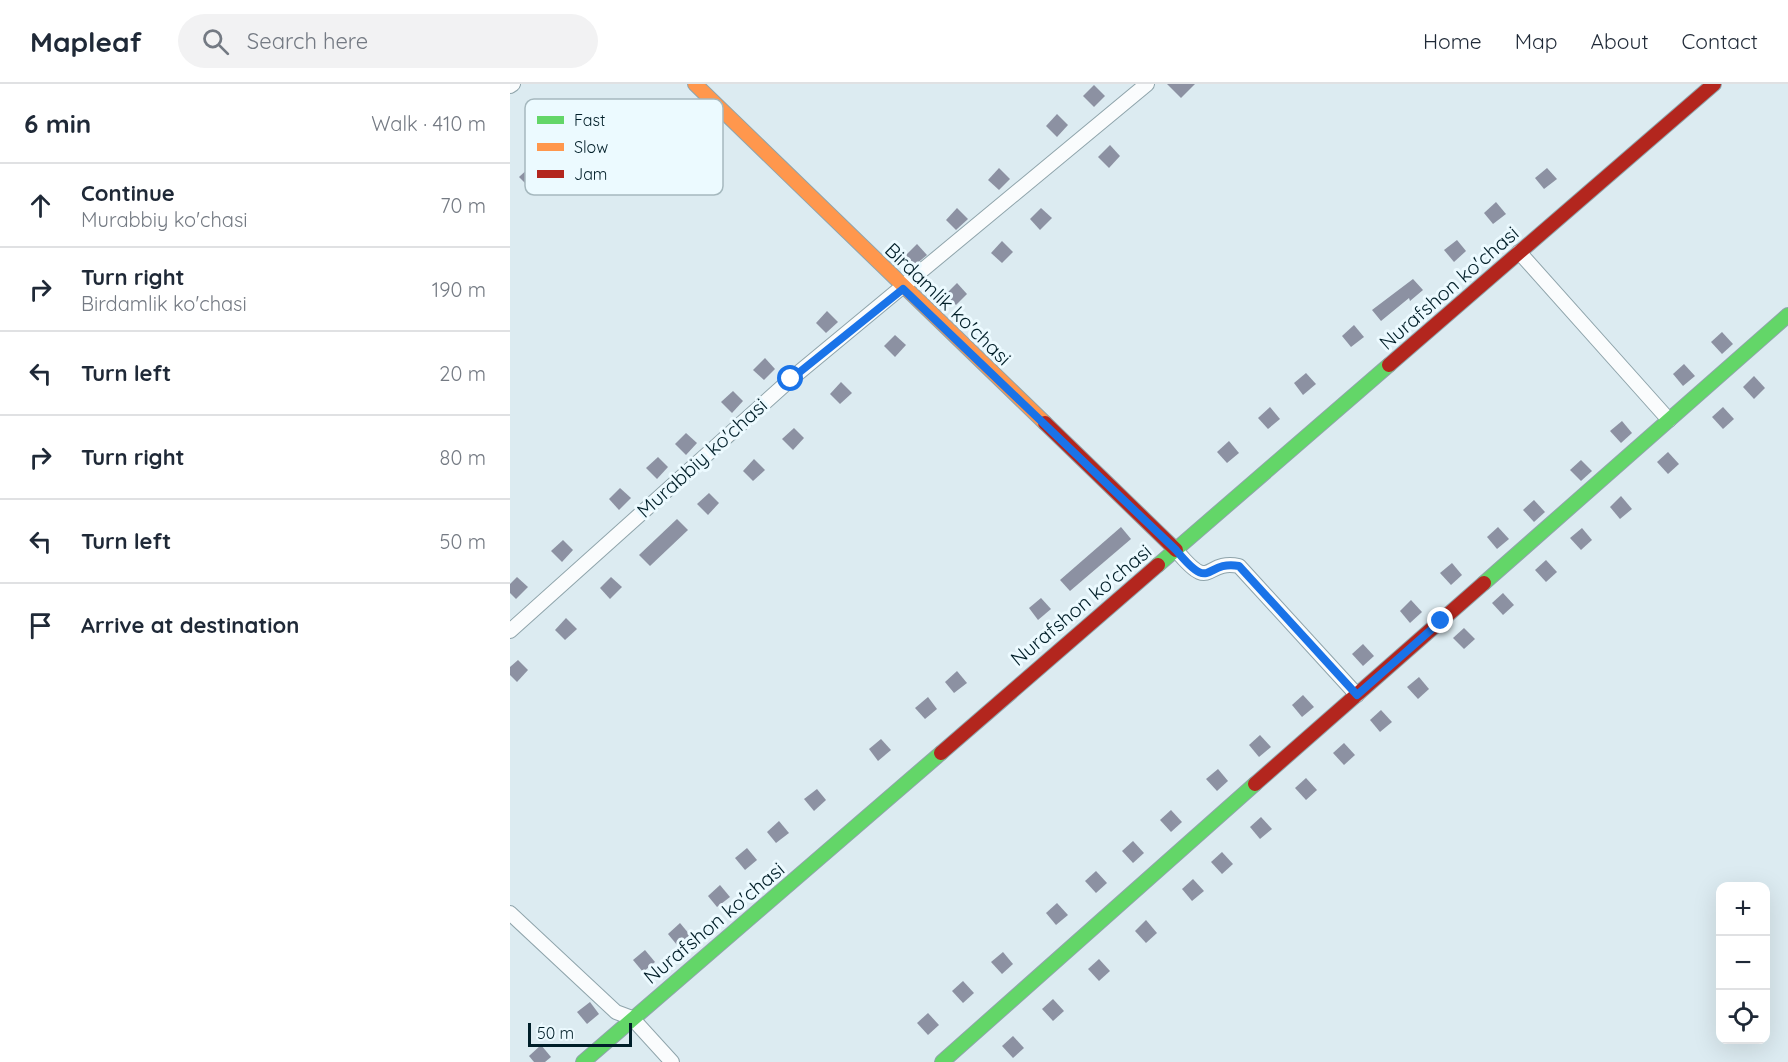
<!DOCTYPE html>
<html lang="en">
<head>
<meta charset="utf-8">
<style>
  body { margin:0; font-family:Quicksand,sans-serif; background:#f2f2f3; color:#1f2937 }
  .controls { position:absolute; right:18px; bottom:18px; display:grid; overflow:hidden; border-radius:12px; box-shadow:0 6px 24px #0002 }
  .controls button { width:54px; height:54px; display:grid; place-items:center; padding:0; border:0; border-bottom:2px solid #e0e1e3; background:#fff; color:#1f2937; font:30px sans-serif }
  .scale { position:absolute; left:18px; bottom:15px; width:104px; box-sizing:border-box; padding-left:6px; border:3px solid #001e28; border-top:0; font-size:16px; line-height:21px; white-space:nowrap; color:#001e28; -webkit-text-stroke:4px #ecfaff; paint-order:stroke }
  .stop { position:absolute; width:18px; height:18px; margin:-14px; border:4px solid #1a73e8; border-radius:50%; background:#fff }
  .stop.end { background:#1a73e8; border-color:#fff; box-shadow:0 2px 6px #0008 }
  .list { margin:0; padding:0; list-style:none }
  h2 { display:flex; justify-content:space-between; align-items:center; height:78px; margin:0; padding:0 24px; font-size:26px }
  h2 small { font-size:20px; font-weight:400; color:#747a83 }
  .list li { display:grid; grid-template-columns:39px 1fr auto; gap:18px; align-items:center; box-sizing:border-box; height:84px; padding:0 24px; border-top:2px solid #e0e1e3 }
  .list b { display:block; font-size:22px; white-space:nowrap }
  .list p { margin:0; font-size:20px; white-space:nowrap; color:#747a83 }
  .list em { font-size:20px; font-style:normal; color:#747a83 }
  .icon { flex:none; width:33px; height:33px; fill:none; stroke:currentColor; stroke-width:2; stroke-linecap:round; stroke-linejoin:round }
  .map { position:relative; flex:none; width:1278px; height:978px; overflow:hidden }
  header { display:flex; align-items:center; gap:36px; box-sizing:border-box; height:84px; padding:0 30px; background:#fff; border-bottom:2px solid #e0e1e3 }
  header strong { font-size:28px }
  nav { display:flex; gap:33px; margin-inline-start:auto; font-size:21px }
  .search { width:420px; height:54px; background:#f2f2f3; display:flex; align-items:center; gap:15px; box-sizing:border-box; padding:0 21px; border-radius:33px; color:#747a83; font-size:22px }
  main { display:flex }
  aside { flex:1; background:#fff }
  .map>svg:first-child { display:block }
  .building { fill:#8c91a2 }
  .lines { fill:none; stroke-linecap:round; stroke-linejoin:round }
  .street-casing { stroke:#8fa4ab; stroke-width:16 }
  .fast-casing { stroke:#8fa4ab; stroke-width:16 }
  .slow-casing { stroke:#8fa4ab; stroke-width:16 }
  .jam-casing { stroke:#8fa4ab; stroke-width:16 }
  .street { stroke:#fafcfd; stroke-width:14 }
  .fast { stroke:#63d668; stroke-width:14 }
  .slow { stroke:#ff974d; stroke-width:14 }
  .jam { stroke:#b3261e; stroke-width:14 }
  .route { stroke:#1a73e8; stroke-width:8 }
  .labels { text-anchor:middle; stroke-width:6; stroke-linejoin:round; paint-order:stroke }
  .street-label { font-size:20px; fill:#001e28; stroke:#ecfaff }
  .key { fill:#ecfaff; stroke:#a5b8be; stroke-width:1.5 }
  .key-label { font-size:16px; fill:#001e28 }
</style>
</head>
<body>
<header>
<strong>Mapleaf</strong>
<div class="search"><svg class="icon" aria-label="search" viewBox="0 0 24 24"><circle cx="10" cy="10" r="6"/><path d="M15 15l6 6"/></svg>Search here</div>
<nav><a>Home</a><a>Map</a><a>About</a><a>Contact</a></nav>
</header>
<main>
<aside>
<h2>6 min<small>Walk · 410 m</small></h2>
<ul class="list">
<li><svg class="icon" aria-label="ahead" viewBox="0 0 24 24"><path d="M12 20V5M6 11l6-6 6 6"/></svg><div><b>Continue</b><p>Murabbiy ko'chasi</p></div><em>70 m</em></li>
<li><svg class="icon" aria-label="right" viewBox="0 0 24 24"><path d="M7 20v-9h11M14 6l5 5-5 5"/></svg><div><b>Turn right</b><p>Birdamlik ko'chasi</p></div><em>190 m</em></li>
<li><svg class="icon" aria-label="left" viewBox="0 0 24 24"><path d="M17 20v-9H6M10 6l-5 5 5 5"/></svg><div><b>Turn left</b></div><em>20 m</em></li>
<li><svg class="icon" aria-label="right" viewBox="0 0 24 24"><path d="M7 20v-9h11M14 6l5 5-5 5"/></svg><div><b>Turn right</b></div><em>80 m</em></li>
<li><svg class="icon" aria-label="left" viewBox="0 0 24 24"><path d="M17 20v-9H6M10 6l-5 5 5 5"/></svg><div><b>Turn left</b></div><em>50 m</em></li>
<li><svg class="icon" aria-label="arrive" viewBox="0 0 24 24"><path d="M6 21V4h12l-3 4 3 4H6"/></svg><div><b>Arrive at destination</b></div></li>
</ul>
</aside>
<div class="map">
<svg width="1278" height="978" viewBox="0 0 1278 978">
  <rect width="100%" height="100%" fill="#dcebf1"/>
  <g class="building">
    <path d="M657,0H685L671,14Z"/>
    <path d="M584,1L595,12L584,23L573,12Z"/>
    <path d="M547,30L558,41L547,53L536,42Z"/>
    <path d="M600,61L610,72L599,84L588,73Z"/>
    <path d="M21,82L31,92L20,104L9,93Z"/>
    <path d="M489,84L500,95L489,106L478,96Z"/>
    <path d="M1037,84L1047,95L1034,105L1025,94Z"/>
    <path d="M986,118L996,130L983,140L974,129Z"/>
    <path d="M447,124L458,135L446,146L436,136Z"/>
    <path d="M531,124L542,134L530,146L520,135Z"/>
    <path d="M947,156L956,167L944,178L934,166Z"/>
    <path d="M492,157L503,168L492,179L481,169Z"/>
    <path d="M407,160L417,171L405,181L395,172Z"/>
    <path d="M903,195L913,206L900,217L899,214L871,237L862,226Z"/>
    <path d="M447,199L457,210L446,221L435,211Z"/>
    <path d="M317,227L328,238L316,249L306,239Z"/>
    <path d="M844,241L854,253L841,263L832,252Z"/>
    <path d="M1212,248L1223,260L1212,270L1201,258Z"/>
    <path d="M385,251L396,261L385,273L374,262Z"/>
    <path d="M255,274L265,285L254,296L243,286Z"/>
    <path d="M1174,280L1185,292L1173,302L1163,290Z"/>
    <path d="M796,289L806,300L793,311L784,299Z"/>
    <path d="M1244,292L1255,304L1244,315L1233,303Z"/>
    <path d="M331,298L342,309L330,320L320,310Z"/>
    <path d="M223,307L233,317L222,329L211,318Z"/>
    <path d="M760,323L770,335L758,345L748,334Z"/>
    <path d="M1213,323L1224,335L1213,345L1202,333Z"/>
    <path d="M1112,337L1122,349L1111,359L1100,347Z"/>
    <path d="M284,344L294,354L283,366L272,355Z"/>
    <path d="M176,349L187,359L176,371L165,360Z"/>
    <path d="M719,357L729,369L717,379L707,368Z"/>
    <path d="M1158,368L1169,380L1158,390L1147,378Z"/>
    <path d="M148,373L158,383L147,395L136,384Z"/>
    <path d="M244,375L255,386L243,397L233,387Z"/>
    <path d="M1071,376L1082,387L1071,397L1060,386Z"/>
    <path d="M110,404L121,414L109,426L99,415Z"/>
    <path d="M199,409L209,419L198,431L187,420Z"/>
    <path d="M1111,412L1122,425L1110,435L1100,423Z"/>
    <path d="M1024,416L1035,428L1024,438L1013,426Z"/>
    <path d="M167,435L178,446L140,482L129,471Z"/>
    <path d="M611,443L621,455L560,507L550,496Z"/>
    <path d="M988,443L999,455L987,465L977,453Z"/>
    <path d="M1072,444L1082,456L1071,466L1060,454Z"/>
    <path d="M53,456L63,466L52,478L41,467Z"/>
    <path d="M1036,476L1047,488L1036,498L1025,486Z"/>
    <path d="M942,479L952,491L941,501L930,489Z"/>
    <path d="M7,493L18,503L6,515L0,509V500Z"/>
    <path d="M101,493L112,503L100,515L90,504Z"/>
    <path d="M993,509L1004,521L993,531L982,519Z"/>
    <path d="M531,514L541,525L528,536L519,524Z"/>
    <path d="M901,516L912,528L900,539L890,527Z"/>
    <path d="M56,534L67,545L55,556L45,546Z"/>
    <path d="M954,544L965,555L954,565L943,554Z"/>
    <path d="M853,560L864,572L853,582L842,570Z"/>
    <path d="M8,576L18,586L7,598L0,591V583Z"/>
    <path d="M447,587L457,599L444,609L435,598Z"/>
    <path d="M909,593L919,605L908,615L897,603Z"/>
    <path d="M793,611L804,623L792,633L782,621Z"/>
    <path d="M418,613L427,625L415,635L405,624Z"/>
    <path d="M871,626L882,638L870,648L860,636Z"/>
    <path d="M750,651L761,663L749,673L739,661Z"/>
    <path d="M371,655L381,666L368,677L359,665Z"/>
    <path d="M834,659L845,671L834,681L823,669Z"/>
    <path d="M708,685L718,697L707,707L696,695Z"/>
    <path d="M796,694L807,706L796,716L785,704Z"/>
    <path d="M307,705L316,716L304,727L294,715Z"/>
    <path d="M661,726L672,738L661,748L650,736Z"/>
    <path d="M751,733L762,745L750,755L740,743Z"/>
    <path d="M269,737L279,749L266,759L257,748Z"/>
    <path d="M623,757L634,769L623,779L612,767Z"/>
    <path d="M237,764L247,776L235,786L225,774Z"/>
    <path d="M712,768L723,780L712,790L701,778Z"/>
    <path d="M586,787L597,799L586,809L575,797Z"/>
    <path d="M683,795L694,807L682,817L672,805Z"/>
    <path d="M210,801L220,813L207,823L198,812Z"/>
    <path d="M547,819L558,831L546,841L536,829Z"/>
    <path d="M636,836L647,849L636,859L625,847Z"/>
    <path d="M170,839L180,851L167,861L158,850Z"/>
    <path d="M135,866L145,878L133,888L123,876Z"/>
    <path d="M493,868L503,880L492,890L481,878Z"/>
    <path d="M589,875L600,887L589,897L578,885Z"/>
    <path d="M453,897L464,909L453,919L442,907Z"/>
    <path d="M543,915L554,927L543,937L532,925Z"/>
    <path d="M80,918L89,930L77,940L67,928Z"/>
    <path d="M418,929L429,941L418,951L407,939Z"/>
    <path d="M503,952L514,964L503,974L492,962Z"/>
    <path d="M31,961L41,973L35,978H24L19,972Z"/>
  </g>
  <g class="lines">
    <defs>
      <g id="street">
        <path d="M0,2L3,0"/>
        <path d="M1009,168L1159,336"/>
        <path d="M666,466C703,511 693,475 729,482L847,611"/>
        <path d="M0,547L281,295L637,0"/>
        <path d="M0,829L106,928L122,934L162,978"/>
      </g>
      <g id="fast">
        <path d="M648,481L879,281"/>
        <path d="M974,499L1278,231"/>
        <path d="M73,978L431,669"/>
        <path d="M432,978L745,700"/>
      </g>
      <path id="slow" d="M185,0L535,339"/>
      <g id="jam">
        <path d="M879,281L1204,0"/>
        <path d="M535,339L666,466"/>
        <path d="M431,669L648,481"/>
        <path d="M745,700L974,499"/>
      </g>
    </defs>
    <use href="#street" class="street-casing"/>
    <use href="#fast" class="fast-casing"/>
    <use href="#slow" class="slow-casing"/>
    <use href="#jam" class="jam-casing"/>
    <use href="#street" class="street"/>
    <use href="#fast" class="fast"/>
    <use href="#slow" class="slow"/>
    <use href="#jam" class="jam"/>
  </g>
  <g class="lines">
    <path class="route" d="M281,295L393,205L666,466C703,511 693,476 729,482L847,611L931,537"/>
  </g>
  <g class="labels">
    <g class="street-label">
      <text transform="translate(939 204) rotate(-41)" y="7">Nurafshon ko'chasi</text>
      <text transform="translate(438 220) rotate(44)" y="7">Birdamlik ko'chasi</text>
      <text transform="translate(192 374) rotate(-42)" y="7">Murabbiy ko'chasi</text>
      <text transform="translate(571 521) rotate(-40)" y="7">Nurafshon ko'chasi</text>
      <text transform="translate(204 839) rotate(-40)" y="7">Nurafshon ko'chasi</text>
    </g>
  </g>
  <rect x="15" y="15" width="198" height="96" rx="9" class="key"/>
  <rect x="27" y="32" width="27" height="8" fill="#63d668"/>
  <rect x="27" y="59" width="27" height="8" fill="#ff974d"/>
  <rect x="27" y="86" width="27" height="8" fill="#b3261e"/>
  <g class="key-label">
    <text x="64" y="42">Fast</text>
    <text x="64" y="69">Slow</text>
    <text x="64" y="96">Jam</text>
  </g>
</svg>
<div class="controls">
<button>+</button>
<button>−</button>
<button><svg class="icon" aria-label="locate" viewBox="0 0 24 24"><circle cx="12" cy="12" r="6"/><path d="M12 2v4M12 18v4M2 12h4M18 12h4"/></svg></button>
</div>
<div class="scale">50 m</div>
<div class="stop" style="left:281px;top:295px"></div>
<div class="stop end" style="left:931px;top:537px"></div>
</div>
</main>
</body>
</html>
